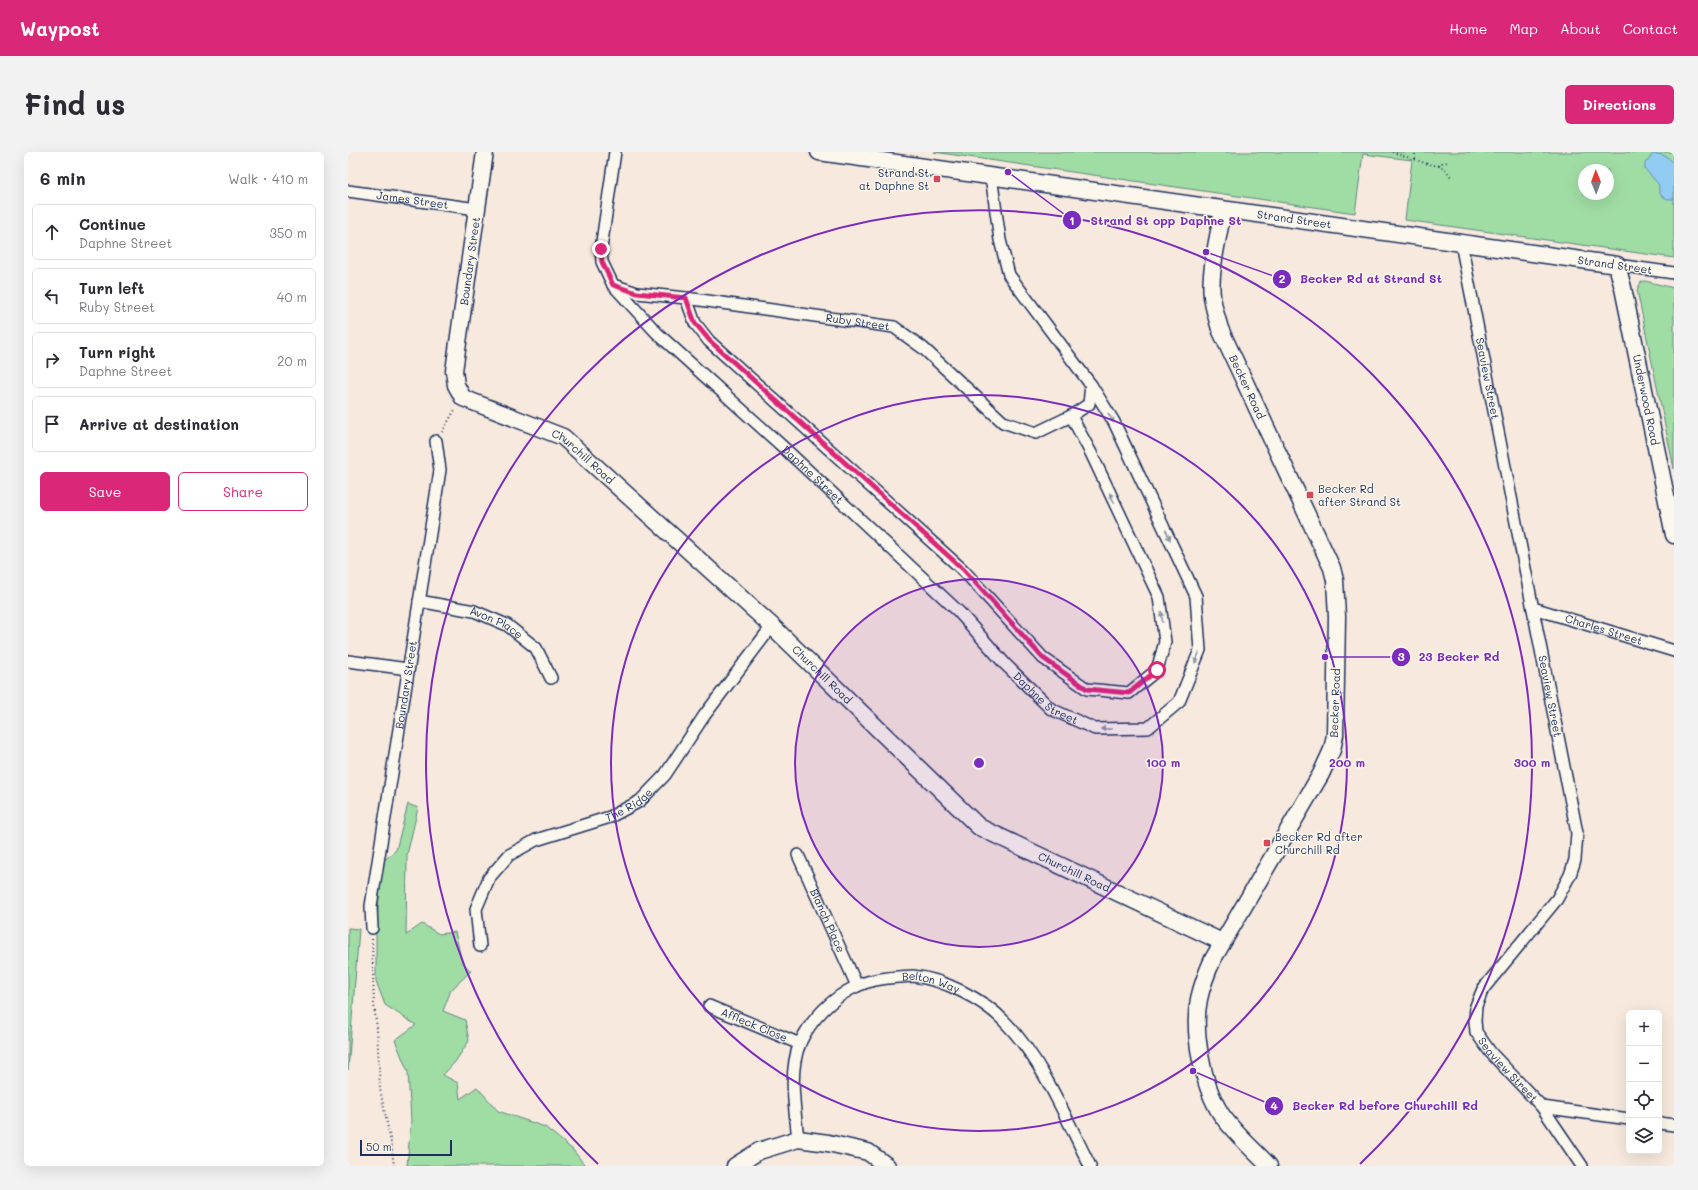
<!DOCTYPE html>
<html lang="en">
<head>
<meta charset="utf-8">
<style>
  body { margin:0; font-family:Mali,sans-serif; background:#f2f2f3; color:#2b2b33 }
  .controls { position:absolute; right:12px; bottom:12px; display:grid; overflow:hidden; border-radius:6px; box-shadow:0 4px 16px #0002 }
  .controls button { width:36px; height:36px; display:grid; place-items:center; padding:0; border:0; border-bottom:1px solid #e1e1e2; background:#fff; color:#2b2b33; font:20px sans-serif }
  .compass { position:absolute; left:1230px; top:12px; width:36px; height:36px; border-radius:50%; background:#fff; box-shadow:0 4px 16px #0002; rotate:359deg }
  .scale { position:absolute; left:12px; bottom:10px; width:92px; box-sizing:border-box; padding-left:4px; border:2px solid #1b2f5e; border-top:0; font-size:11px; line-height:14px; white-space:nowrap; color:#1b2f5e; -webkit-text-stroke:3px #fbf7ec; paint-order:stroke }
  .stop { position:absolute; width:12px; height:12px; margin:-9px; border:3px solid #db2777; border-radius:50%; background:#fff }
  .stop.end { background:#db2777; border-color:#fff; box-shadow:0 1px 4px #0008 }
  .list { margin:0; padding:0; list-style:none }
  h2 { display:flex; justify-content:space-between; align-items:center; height:52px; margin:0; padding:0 16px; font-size:17px }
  h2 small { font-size:13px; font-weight:400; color:#7c7c81 }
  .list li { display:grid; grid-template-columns:26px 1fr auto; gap:12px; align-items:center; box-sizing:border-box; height:56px; margin:0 8px 8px; padding:0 8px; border:1px solid #e1e1e2; border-radius:6px }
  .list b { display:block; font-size:15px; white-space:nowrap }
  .list p { margin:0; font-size:13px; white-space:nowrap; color:#7c7c81 }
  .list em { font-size:13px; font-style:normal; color:#7c7c81 }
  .actions { display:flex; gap:8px; padding:12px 16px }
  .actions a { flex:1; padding:9px 0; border:1px solid #db2777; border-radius:6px; text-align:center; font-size:14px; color:#db2777 }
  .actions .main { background:#db2777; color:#fff }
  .icon { flex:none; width:22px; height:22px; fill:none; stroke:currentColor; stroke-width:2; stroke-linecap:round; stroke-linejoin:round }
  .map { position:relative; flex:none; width:1326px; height:1014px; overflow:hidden; border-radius:6px }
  header { display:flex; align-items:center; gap:24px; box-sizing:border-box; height:56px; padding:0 20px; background:#db2777; color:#fff }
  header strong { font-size:19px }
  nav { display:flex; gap:22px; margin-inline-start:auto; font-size:14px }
  .intro { display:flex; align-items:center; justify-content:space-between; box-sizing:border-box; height:96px; padding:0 24px }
  h1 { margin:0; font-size:28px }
  .button { padding:10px 18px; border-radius:6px; background:#db2777; color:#fff; font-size:14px; font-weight:700 }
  main { display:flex; gap:24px; padding:0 24px }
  aside { flex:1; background:#fff; border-radius:6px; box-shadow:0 4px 16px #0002 }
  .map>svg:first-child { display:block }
  .green { fill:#a0dda4; stroke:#5e8681; fill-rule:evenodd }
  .water { fill:#93ccf2; stroke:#638db7 }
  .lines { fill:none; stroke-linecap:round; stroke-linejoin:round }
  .street-casing { stroke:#1b2f5e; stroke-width:14 }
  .secondary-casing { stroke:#1b2f5e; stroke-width:19 }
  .path { stroke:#1b2f5e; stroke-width:2; stroke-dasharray:1 3; stroke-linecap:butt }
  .street { stroke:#fbf7ec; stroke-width:11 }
  .secondary { stroke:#fbf7ec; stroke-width:16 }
  .oneway { fill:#8b93a5 }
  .route { stroke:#db2777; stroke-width:5 }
  .ring { fill:none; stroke:#7b2cbf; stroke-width:2 }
  .poi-dot { fill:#d1495b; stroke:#fbf7ec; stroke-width:1.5 }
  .labels { text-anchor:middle; stroke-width:3; stroke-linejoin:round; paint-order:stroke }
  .poi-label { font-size:11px; fill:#1b2f5e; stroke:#fbf7ec; text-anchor:start }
  .street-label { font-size:11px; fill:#1b2f5e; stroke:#fbf7ec }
  .centre { fill:#7b2cbf; stroke:#fbf7ec; stroke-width:2 }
  .ring-label { font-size:12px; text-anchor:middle; font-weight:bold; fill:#7b2cbf; stroke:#fbf7ec; stroke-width:3; stroke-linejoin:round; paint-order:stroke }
  .leader { fill:none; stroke:#7b2cbf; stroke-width:1.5 }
  .callout-dot { fill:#7b2cbf; stroke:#fbf7ec; stroke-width:1.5 }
  .mark-label { font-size:12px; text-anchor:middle; font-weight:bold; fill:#fff }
  .callout-label { font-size:12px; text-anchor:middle; font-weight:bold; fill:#7b2cbf; stroke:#fbf7ec; stroke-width:3; stroke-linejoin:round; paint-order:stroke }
</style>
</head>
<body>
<header>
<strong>Waypost</strong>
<nav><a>Home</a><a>Map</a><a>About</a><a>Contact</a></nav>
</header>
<div class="intro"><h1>Find us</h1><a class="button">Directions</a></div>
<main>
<aside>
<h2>6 min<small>Walk · 410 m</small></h2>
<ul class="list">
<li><svg class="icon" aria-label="ahead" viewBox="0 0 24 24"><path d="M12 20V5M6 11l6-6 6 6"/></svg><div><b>Continue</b><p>Daphne Street</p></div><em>350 m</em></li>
<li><svg class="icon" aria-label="left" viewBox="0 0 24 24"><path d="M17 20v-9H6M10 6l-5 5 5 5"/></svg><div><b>Turn left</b><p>Ruby Street</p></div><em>40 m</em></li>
<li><svg class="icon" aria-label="right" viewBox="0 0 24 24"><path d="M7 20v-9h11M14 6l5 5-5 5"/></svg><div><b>Turn right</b><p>Daphne Street</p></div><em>20 m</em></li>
<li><svg class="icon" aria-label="arrive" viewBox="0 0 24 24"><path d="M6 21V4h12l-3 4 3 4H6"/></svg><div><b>Arrive at destination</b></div></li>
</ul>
<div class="actions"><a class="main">Save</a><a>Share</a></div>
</aside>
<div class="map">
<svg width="1326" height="1014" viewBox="0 0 1326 1014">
  <rect width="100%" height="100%" fill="#f7e9dd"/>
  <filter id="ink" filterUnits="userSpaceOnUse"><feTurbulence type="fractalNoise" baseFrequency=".025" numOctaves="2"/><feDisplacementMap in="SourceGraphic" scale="8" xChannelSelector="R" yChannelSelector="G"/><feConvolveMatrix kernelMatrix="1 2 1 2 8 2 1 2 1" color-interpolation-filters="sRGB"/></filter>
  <g filter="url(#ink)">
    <g class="green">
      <path d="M586,0H1326V106L1057,68L1064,8L1015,2L1007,61ZM1236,18H1260V42H1236Z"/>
      <path d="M1297,129L1326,136V317L1289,138L1293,130Z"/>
      <path d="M60,652L70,656L59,703L58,783L74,772L91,782L107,780L114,810L123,819L103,838L95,859L117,868L121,889L107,910L95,923L110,931L112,947L129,935L150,959L197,975L225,998L236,1012L235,1014H59L63,968L60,920L47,888L68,873L37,853L28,829V780L34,710L48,698Z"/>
      <path d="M0,776L11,777L0,918Z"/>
    </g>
    <path class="water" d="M1305,2C1315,2 1320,4 1326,12V47C1317,48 1309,44 1311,33L1297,17V11Z"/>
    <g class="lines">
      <defs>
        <g id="street">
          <path id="s1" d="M267,0L256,76L253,97L254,110L265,133L309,181L435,295L611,460L657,512L703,557L747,577L800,576L831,550L852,498L848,444L766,270L743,233L661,123L652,88L643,24"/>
          <path id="s2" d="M0,39L129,57"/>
          <path id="s3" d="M1113,91L1229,681L1227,708L1222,723L1209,747L1135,837L1128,854L1127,869L1128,880L1143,901L1194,955L1281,967"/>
          <path d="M1269,113L1326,121"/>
          <path id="s4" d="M265,133L289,141L338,146L546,175L575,196L655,270L688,281L723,264L741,252L743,233"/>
          <path d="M338,146L347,171L361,189L615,418L695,506L739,537L781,541L809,518L817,490L811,445L743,301L723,264"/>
          <path id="s5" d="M71,449L126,459L159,473L188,496L203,526"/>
          <path id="s6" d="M1185,456L1326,499"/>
          <path d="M0,509L60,517"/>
          <path id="s7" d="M450,703L509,834"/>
          <path id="s8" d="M24,776L23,754L92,318L88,289"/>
          <path id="s9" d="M132,794L128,757L141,726L161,703L188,688L262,665L292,649L317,623L356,564L424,474"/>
          <path id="s10" d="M361,854L452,892"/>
          <path d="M1194,955L1234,1014"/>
          <path d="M1311,971L1326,973"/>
          <path id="s11" d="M450,987C447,957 440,920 452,891C463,867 485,845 509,834C521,828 537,826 550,825C555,825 560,824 565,824C595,827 635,847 656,869C694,907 718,966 742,1014"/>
        </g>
        <g id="secondary">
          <path id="s12" d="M137,0L106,219L108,233L115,246L215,285L424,474L631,675L874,790"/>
          <path id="s13" d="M471,0L1269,113L1275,136L1326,383"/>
          <path id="s14" d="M875,58C871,82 861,121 864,144C865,155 869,166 872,177L984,416L987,428L989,465L987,583L984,598L973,622L865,807C859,820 854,833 851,847C844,880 855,934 873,962C886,981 905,997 921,1014"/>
          <path d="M387,1014L411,999L450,987L480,991L520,1000L539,1014"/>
        </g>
      </defs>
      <use href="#street" class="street-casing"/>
      <use href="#secondary" class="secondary-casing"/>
      <g class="path">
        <path d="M1044,0L1080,12L1091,14L1097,17L1103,25"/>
        <path d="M1067,7V0"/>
        <path d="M1091,14L1094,11L1100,10"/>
        <path d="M94,280L108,256"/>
        <path d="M24,787L26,853L29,877L32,937L43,991L46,1014"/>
      </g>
      <use href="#street" class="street"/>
      <use href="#secondary" class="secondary"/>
    </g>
    <defs><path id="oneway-solid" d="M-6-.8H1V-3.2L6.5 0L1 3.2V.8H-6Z"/></defs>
    <g class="oneway">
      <use href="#oneway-solid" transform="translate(763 266) rotate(59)"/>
      <use href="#oneway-solid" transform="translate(764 346) rotate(-115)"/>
      <use href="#oneway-solid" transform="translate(820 383) rotate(66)"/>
      <use href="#oneway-solid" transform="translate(814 465) rotate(-97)"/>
      <use href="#oneway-solid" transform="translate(849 506) rotate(112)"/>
      <use href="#oneway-solid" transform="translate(758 577) rotate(179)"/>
    </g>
  </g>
  <g class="lines" filter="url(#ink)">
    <path class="route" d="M253,97L254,110L265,133L289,141L338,146L347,171L362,189L616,418L695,506L739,537L781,541L809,518"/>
  </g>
  <circle cx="631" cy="611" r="184" fill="#7b2cbf" fill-opacity=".12"/>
  <g class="ring">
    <circle cx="631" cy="611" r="184"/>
    <circle cx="631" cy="611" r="368"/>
    <path d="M250 1012A553 553 0 1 1 1012 1012"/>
  </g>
  <g class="poi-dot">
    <rect x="585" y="23" width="8" height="8" rx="2"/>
    <rect x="958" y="339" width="8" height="8" rx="2"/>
    <rect x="915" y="687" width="8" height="8" rx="2"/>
  </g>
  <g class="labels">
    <g class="poi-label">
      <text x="581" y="25" text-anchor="end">Strand St<tspan x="581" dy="13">at Daphne St</tspan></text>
      <text x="970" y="341">Becker Rd<tspan x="970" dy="13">after Strand St</tspan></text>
      <text x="927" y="689">Becker Rd after<tspan x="927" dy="13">Churchill Rd</tspan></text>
    </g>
    <g class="street-label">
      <text dy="4" stroke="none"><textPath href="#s2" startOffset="65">James Street</textPath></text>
      <text dy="4" stroke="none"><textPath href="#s13" startOffset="480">Strand Street</textPath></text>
      <text transform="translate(122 109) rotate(-82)" y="4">Boundary Street</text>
      <text transform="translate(1267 113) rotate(8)" y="4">Strand Street</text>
      <text dy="4" stroke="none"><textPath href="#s4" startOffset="248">Ruby Street</textPath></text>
      <text dy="4" stroke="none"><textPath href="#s3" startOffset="138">Seaview Street</textPath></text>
      <text dy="4" stroke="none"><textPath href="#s14" startOffset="185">Becker Road</textPath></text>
      <text dy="4" stroke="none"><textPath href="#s13" startOffset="944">Underwood Road</textPath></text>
      <text dy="4" stroke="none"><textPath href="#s12" startOffset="385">Churchill Road</textPath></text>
      <text dy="4" stroke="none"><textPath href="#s1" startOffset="412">Daphne Street</textPath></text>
      <text dy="4" stroke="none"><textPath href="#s5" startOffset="81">Avon Place</textPath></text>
      <text dy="4" stroke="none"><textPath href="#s6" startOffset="74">Charles Street</textPath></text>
      <text dy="4" stroke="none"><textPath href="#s12" startOffset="709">Churchill Road</textPath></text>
      <text dy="4" stroke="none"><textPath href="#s8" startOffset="246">Boundary Street</textPath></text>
      <text dy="4" stroke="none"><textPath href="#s1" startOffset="736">Daphne Street</textPath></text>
      <text dy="4" stroke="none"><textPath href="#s3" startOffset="462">Seaview Street</textPath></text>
      <text transform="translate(987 551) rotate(-88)" y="4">Becker Road</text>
      <text dy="4" stroke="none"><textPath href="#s9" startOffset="232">The Ridge</textPath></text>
      <text dy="4" stroke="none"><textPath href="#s12" startOffset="1033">Churchill Road</textPath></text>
      <text dy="4" stroke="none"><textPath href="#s7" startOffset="72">Blanch Place</textPath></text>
      <text dy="4" stroke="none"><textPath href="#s11" startOffset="255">Belton Way</textPath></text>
      <text dy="4" stroke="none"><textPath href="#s10" startOffset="49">Affleck Close</textPath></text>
      <text dy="4" stroke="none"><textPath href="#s3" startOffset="882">Seaview Street</textPath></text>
    </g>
  </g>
  <circle cx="631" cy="611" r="6" class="centre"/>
  <g class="ring-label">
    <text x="815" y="615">100 m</text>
    <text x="999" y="615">200 m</text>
    <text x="1184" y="615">300 m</text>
  </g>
  <path class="leader" d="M660 20L724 68M858 100L934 127M977 505L1053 505M845 919L926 954"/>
  <g class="callout-dot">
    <circle cx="660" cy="20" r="4"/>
    <circle cx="858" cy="100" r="4"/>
    <circle cx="977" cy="505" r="4"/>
    <circle cx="845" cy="919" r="4"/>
    <circle cx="724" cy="68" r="10"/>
    <circle cx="934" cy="127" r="10"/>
    <circle cx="1053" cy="505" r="10"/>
    <circle cx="926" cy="954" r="10"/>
  </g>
  <g class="mark-label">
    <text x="724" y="73">1</text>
    <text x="934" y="131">2</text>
    <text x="1053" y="509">3</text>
    <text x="926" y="958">4</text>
  </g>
  <g class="callout-label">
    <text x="818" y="73">Strand St opp Daphne St</text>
    <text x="1023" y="131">Becker Rd at Strand St</text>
    <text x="1111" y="509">23 Becker Rd</text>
    <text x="1037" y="958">Becker Rd before Churchill Rd</text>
  </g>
</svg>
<div class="controls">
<button>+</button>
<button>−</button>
<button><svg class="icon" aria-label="locate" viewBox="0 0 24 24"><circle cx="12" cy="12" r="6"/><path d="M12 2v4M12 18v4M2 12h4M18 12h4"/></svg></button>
<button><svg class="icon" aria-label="layers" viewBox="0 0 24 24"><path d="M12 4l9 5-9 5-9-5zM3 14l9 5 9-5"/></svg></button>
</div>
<svg class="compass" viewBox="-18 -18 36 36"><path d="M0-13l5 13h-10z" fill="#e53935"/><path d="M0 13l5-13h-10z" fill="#7c7c81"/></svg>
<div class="scale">50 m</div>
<div class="stop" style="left:809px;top:518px"></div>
<div class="stop end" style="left:253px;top:97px"></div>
</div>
</main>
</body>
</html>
